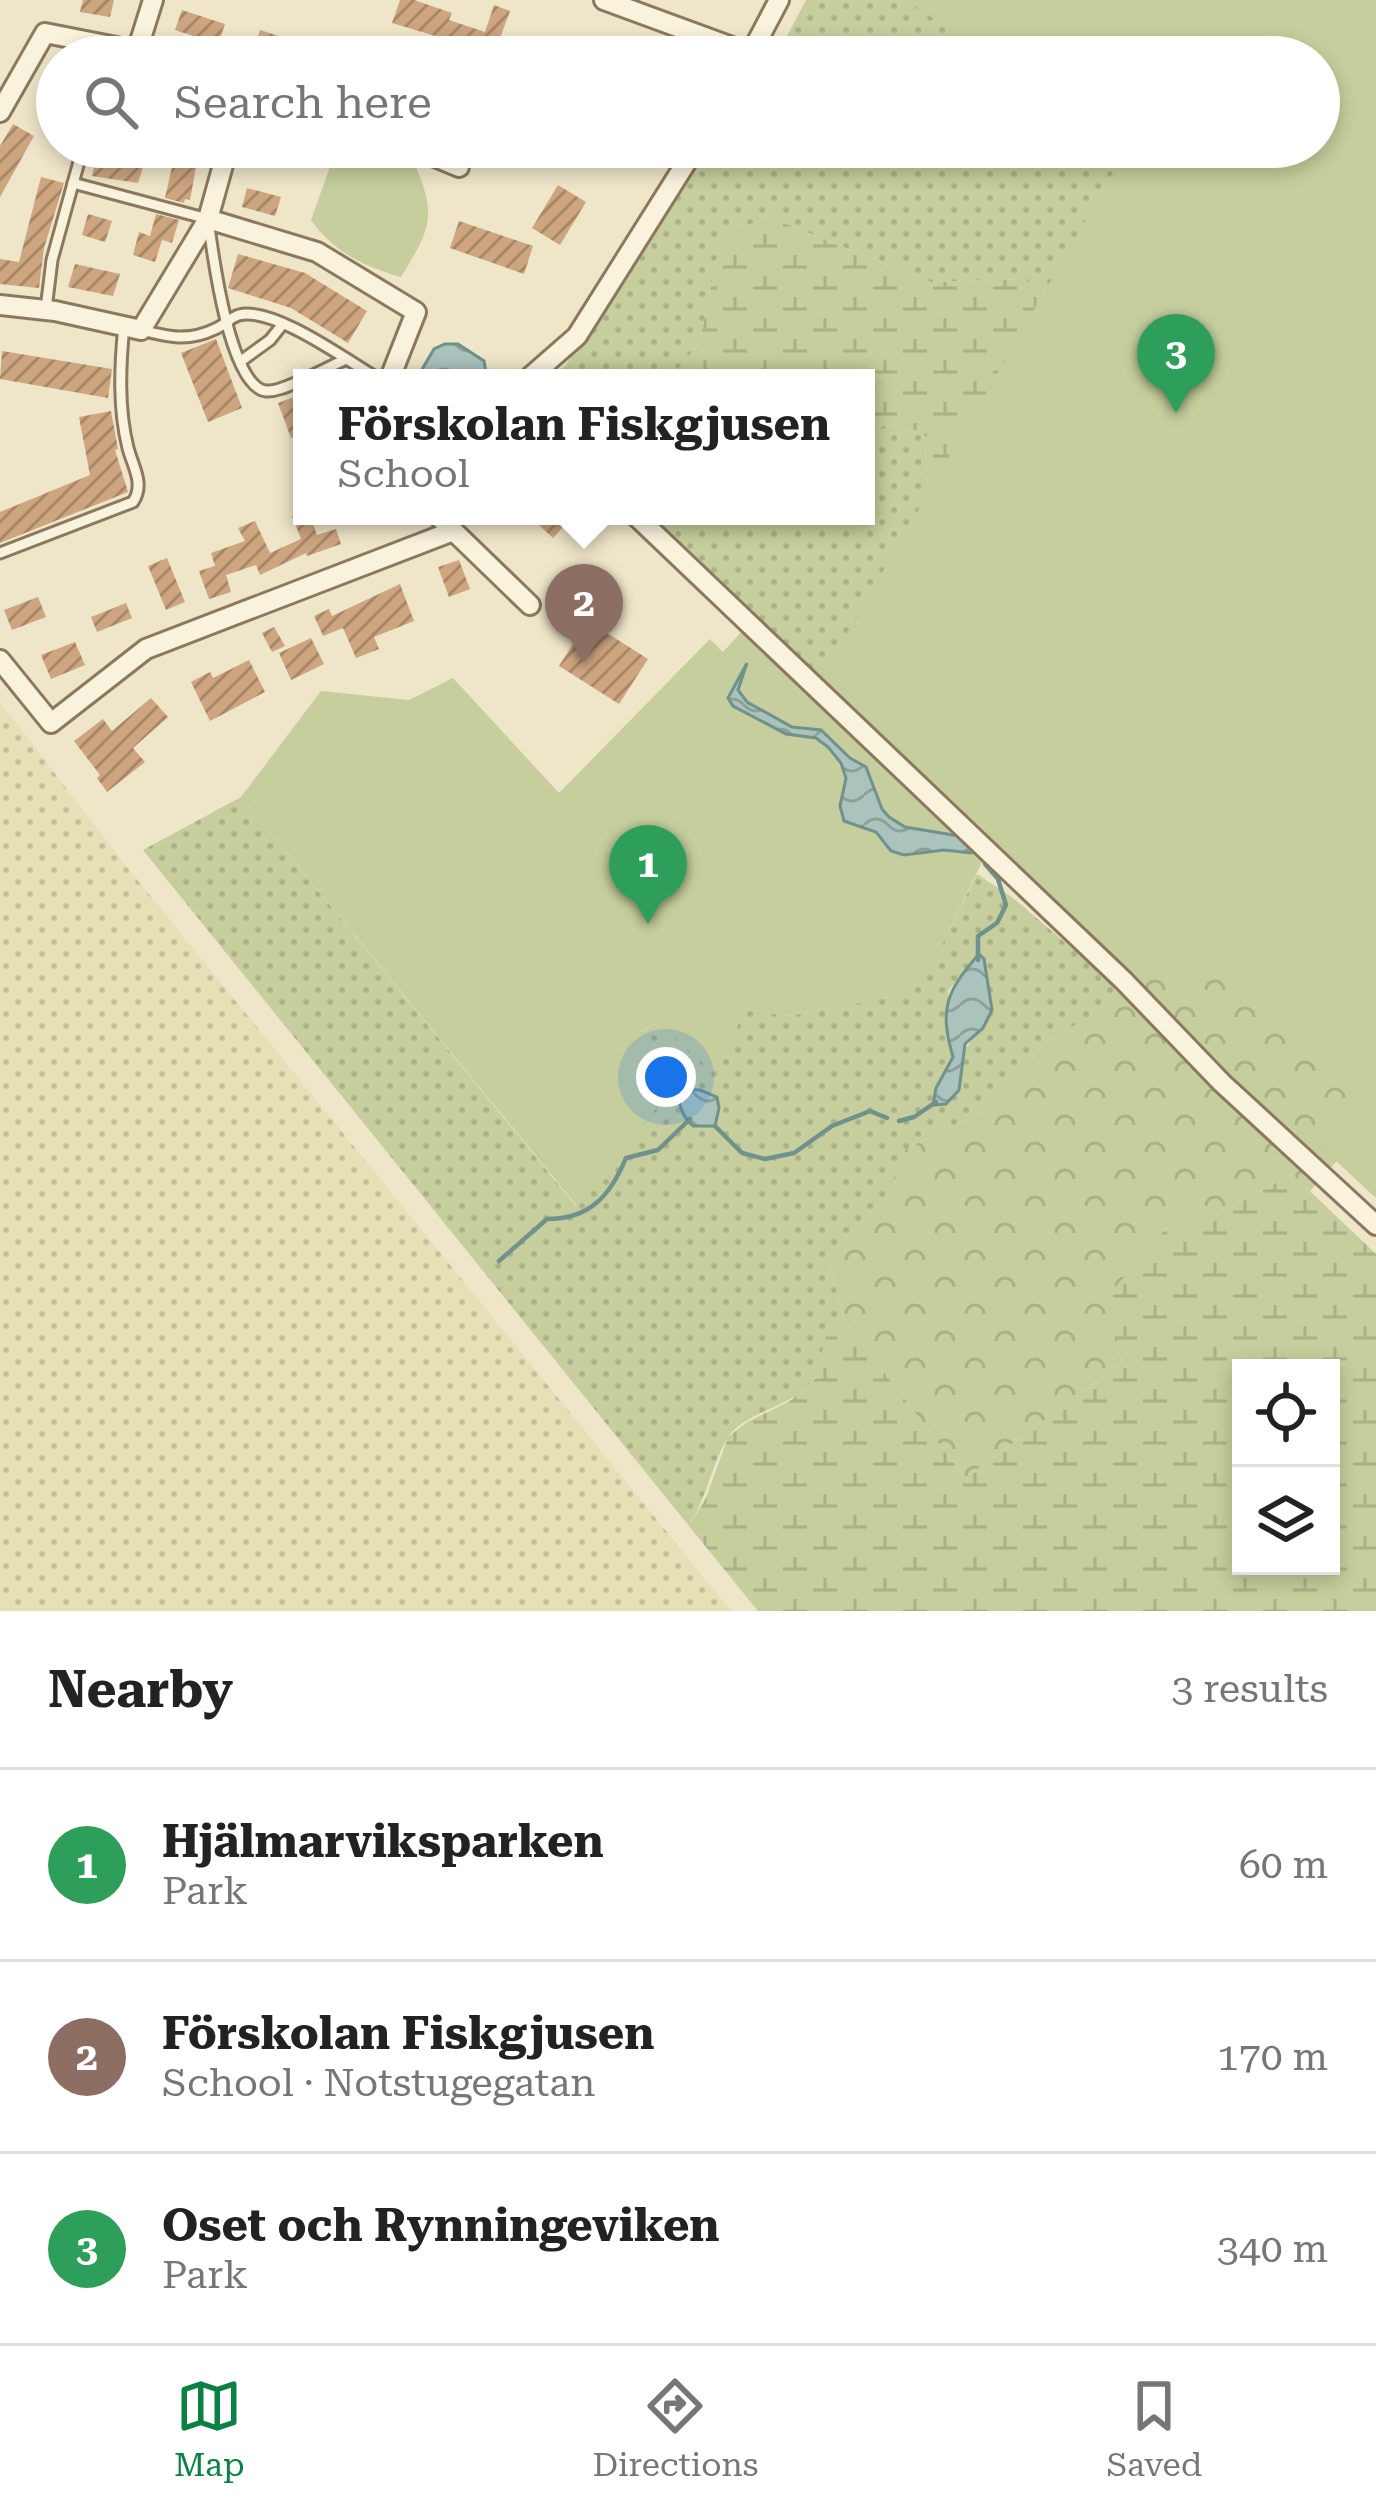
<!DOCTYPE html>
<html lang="en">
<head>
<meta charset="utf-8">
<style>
  body { margin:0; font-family:"Roboto Serif",serif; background:#f6f6f6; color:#222 }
  .controls { position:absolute; right:36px; bottom:36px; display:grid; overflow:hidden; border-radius:0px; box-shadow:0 6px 18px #0003 }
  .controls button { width:108px; height:108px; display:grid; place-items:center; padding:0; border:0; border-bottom:3px solid #e0e0e0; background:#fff; color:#222; font:60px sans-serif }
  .you { position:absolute; left:666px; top:1077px; width:42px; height:42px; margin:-30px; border:9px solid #fff; border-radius:50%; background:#1a73e8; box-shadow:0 0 0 18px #1a73e833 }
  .badge { display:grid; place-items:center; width:78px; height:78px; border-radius:50%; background:#0b8043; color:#fff; font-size:39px; font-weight:700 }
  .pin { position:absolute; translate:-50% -99px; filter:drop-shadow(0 3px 6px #0008) }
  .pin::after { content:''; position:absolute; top:63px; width:42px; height:36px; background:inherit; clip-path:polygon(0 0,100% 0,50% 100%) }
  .popup { position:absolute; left:293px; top:369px; width:582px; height:156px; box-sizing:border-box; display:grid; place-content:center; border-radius:0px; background:#fff; filter:drop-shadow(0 3px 9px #0005); font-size:39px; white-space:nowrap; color:#767676 }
  .popup b { font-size:45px; color:#222 }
  .popup::after { content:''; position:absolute; left:50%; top:100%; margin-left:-24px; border:24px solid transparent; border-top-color:#fff }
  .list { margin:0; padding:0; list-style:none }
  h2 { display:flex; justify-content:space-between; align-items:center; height:156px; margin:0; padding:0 48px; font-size:51px }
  h2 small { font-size:39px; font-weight:400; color:#767676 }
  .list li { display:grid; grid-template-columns:78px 1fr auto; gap:36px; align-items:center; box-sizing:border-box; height:192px; padding:0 48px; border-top:3px solid #e0e0e0 }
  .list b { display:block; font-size:45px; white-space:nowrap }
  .list p { margin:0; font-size:39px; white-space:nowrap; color:#767676 }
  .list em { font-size:39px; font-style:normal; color:#767676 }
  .icon { flex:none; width:66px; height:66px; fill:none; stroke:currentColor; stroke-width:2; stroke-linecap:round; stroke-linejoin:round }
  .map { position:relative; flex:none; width:1376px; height:1611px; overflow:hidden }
  .search { position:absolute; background:#fff; box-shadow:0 6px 18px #0003; left:36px; right:36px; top:36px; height:132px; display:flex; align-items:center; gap:30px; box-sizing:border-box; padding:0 42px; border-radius:66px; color:#767676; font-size:45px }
  .sheet { height:732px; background:#fff }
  nav { display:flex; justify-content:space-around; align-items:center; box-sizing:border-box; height:168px; border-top:3px solid #e0e0e0; background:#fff; font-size:33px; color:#767676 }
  nav a { display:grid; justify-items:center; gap:6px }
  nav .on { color:#0b8043 }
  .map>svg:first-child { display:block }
  .farmland { fill:url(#farmland-dots) }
  .grass { fill:url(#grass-dots); fill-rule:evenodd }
  .forest { fill:url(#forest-crowns) }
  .wetland { fill:url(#wetland-marsh); fill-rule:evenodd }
  .park { fill:#c5ce9c }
  .water { fill:url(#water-waves); stroke:#70928c; stroke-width:3 }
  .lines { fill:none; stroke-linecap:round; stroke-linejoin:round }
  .stream { stroke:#70928c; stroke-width:4.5 }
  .building { fill:url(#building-hatch) }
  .lane-casing { stroke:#8c795d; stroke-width:15 }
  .street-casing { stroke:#8c795d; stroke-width:24 }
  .lane { stroke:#f9f3dd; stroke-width:9 }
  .street { stroke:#f9f3dd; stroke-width:18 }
</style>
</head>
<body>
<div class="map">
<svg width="1376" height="1611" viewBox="0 0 1376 1611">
  <defs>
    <pattern id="farmland-dots" width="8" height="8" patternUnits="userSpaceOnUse" patternTransform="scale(3)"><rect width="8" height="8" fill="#e5e0b6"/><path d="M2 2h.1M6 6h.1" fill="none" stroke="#c5c09c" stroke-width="1.8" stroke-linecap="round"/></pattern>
    <pattern id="grass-dots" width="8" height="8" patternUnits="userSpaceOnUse" patternTransform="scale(3)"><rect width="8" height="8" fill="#c5ce9c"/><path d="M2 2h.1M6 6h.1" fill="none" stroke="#aab186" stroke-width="1.8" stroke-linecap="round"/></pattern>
    <pattern id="forest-crowns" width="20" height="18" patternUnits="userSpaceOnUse" patternTransform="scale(3)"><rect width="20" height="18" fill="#c5ce9c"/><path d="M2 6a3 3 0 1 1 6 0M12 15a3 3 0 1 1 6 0" fill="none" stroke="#aab186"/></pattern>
    <pattern id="wetland-marsh" width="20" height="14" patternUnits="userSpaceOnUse" patternTransform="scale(3)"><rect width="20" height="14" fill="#c5ce9c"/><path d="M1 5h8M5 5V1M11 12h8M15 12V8" fill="none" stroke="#aab186"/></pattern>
    <pattern id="water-waves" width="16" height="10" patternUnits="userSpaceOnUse" patternTransform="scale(3)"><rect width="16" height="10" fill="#aac3bd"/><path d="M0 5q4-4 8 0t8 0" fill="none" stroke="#8c9f99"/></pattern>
    <pattern id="building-hatch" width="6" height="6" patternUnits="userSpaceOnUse" patternTransform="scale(3)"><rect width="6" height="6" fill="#cda57f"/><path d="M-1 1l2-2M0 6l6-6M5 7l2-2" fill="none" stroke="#a88768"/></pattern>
  </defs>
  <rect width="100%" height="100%" fill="#efe6c9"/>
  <path class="farmland" d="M0,702L122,861L731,1611H0Z"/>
  <g class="grass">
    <path d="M806,0H1185L1215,57H776Z"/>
    <path d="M704,147H1238L1094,825L1047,898L653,516H866V437L885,425L924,432L931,530L1025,279L931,282L766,216L720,242L700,341L672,378H550L566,365Z"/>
    <path d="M241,797L576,1206L640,1033L658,1022L740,1008L788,1016L888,997L928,973L977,874L1013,898L1128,996L1047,1041L991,1107L904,1150L886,1198L828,1256L844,1320L828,1328C824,1344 822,1370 812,1382C791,1408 744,1411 727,1439C712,1464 707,1497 689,1526L143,850ZM979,955L983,1028C961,1048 950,1078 934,1105L936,1088L953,1057L948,991Z"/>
  </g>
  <path class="forest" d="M1094,825L1228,911L1376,1117L1310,1191L1292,1174L1220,1214L1171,1223L1112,1292L1121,1364L965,1478L844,1320L828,1256L886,1198L904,1150L991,1107L1047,1041L1141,987L1047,898Z"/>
  <g class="wetland">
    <path d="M766,216L931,282L1025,279L1104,351L931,530L924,432L885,425L866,437V378H672L700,341L720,241Z"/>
    <path d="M1292,1174L1376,1254V1611H758L689,1526L706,1498L728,1437L747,1422L790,1401L815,1379L828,1328L844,1320L965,1478L1121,1364L1111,1292L1171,1223L1220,1214ZM1241,1368H1331V1566H1241Z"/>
  </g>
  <g class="park">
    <path d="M906,0H1376V1198L1323,1149L1350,1118V1081C1333,1060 1314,1031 1293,1016C1242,980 1202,969 1140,979L821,678L1128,147H1319V57H992Z"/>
    <path d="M337,147H372L415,165C438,217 429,231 401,277C364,267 333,251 311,220Z"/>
    <path d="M744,629L985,856L928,974L888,997L839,1007L787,1016L740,1008L735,1046L709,1069L658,1022L641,1032L674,1086L577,1206L241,797L321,691L409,700L453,678L559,793L710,639L723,652Z"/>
  </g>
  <g class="water">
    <path d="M445,344H458L484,361L487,378H417L434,349Z"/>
    <path d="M747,663L738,690L747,702L792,727L821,730L850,758L866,767L882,809L889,817L905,827L959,836L974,848L971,853L944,850L904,855L891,851L876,832L844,821L840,806L846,778L841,763L828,747L816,738L786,734L733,706L728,698Z"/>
    <path d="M979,954L984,959L992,1010L983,1028L965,1044L959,1090L946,1104L933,1105L936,1088L953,1057C939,1008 946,992 979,954Z"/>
    <path d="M680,1089L700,1090L717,1097L719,1108L715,1126H693C682,1116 677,1104 680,1089Z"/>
  </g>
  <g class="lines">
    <g class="stream">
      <path d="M978,960V936L997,923L1006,905L998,879L985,864"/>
      <path d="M899,1121L914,1117L936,1102"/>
      <path d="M715,1126L742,1153L765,1159L794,1153L832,1126L870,1111L887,1118"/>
      <path d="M499,1261L547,1219C590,1219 610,1196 626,1158L658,1150L690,1119"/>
    </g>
  </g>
  <g class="building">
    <path d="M83,0H114L110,17L80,12Z"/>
    <path d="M400,0H414L452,13L449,20L485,32L494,5L510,11L500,38L507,41L502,56L392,23Z"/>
    <path d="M182,10L225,24L218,44L175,30Z"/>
    <path d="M260,30L310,46L312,42L349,57H274L253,50Z"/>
    <path d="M13,124L34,136L0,197V146Z"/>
    <path d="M176,149L198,156L190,200L185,199L184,203L165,198Z"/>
    <path d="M98,151L145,161L138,183L92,176Z"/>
    <path d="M41,177L64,183L44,248L39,288L0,284V259L19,262Z"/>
    <path d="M558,185L586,202L560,245L532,228Z"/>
    <path d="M247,188L281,197L275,216L242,207Z"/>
    <path d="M88,214L112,221L105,242L82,235Z"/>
    <path d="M156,214L179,220L172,243L162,240L155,262L133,255L139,232L150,236Z"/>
    <path d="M459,221L533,246L524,274L450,248Z"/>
    <path d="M238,254L305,273L367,311L348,343L291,308L228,288Z"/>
    <path d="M75,264L120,274L113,296L68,287Z"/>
    <path d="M216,339L242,408L208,422L181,353Z"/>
    <path d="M2,351L112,369L108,398L0,379Z"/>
    <path d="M302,394V434L291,438L278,403Z"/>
    <path d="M111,411L118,449L115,450L128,492L0,543V512L90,475L79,417Z"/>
    <path d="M292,516H310L317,535L336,529L341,544L307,556L306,553L260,575L256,565L226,575L231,592L209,599L199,571L215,566L211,553L245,541L238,528L255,521L270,553L301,539Z"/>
    <path d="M529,516H573L553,538Z"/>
    <path d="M167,558L185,602L166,610L148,566Z"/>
    <path d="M459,560L470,589L449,597L438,567Z"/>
    <path d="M400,584L414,621L374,637L379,649L356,658L343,628L323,636L314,616L329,609L332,616Z"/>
    <path d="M38,597L46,617L12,630L4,610Z"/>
    <path d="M126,603L132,618L97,632L91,617Z"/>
    <path d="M588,621L648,659L619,704L559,666Z"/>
    <path d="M274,627L285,646L272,652L262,633Z"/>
    <path d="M311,638L324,664L291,680L279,653Z"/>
    <path d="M75,642L85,665L51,679L41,655Z"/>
    <path d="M249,660L265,692L210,721L191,682L210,672L213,678Z"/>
    <path d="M151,698L168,717L133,748L145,762L107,792L97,778L100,775L74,741L103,719L112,731Z"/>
  </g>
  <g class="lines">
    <defs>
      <g id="lane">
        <path d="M73,183L208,219C212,249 229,387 266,391C277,392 292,384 302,380"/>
        <path d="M46,309L52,260L83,147"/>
        <path d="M141,330C169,337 188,342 215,329C223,326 231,317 239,315C273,306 348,361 377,378"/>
        <path d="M241,361L270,340L282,325"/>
        <path d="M307,378L346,359"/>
        <path d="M0,553L133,502C145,484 133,467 128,448C118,408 120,366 124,325"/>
      </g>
      <g id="street">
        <path d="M604,0L751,54"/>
        <path d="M137,51L153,0"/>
        <path d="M749,57L779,0"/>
        <path d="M0,112L45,33L167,57"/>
        <path d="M411,147L459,167"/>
        <path d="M208,219L317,252L416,312L390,378"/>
        <path d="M0,305L55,311L141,330L208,219L228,147"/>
        <path d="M529,378L577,336L696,147"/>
        <path d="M438,516L530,605"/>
        <path d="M636,516L1124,981L1222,1083L1376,1225"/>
        <path d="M0,660L51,723L146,649L453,531"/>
      </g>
    </defs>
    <use href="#lane" class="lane-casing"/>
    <use href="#street" class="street-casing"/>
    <use href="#lane" class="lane"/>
    <use href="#street" class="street"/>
  </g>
</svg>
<div class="controls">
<button><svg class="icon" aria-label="locate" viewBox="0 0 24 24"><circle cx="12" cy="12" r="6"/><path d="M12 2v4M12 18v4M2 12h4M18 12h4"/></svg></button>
<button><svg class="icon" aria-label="layers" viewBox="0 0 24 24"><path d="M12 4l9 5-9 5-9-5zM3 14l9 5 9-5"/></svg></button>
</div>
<div class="you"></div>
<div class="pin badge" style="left:648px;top:924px;background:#2e9e5b">1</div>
<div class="pin badge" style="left:584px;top:663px;background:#8d6e63">2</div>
<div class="popup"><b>Förskolan Fiskgjusen</b>School</div>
<div class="pin badge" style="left:1176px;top:413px;background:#2e9e5b">3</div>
<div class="search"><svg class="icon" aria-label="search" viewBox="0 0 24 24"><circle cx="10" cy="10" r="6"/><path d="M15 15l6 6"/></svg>Search here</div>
</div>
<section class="sheet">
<h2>Nearby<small>3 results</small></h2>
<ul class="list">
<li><span class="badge" style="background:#2e9e5b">1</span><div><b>Hjälmarviksparken</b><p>Park</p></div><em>60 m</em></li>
<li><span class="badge" style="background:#8d6e63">2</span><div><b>Förskolan Fiskgjusen</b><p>School · Notstugegatan</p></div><em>170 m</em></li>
<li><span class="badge" style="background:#2e9e5b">3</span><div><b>Oset och Rynningeviken</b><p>Park</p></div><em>340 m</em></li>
</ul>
</section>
<nav>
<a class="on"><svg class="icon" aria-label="map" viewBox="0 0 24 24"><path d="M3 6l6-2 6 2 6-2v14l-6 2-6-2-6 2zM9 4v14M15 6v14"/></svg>Map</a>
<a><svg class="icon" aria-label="directions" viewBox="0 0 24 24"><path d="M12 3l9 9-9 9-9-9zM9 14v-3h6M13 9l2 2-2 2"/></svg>Directions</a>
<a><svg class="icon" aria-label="saved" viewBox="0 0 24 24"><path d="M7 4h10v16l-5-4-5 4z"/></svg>Saved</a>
</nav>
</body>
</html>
